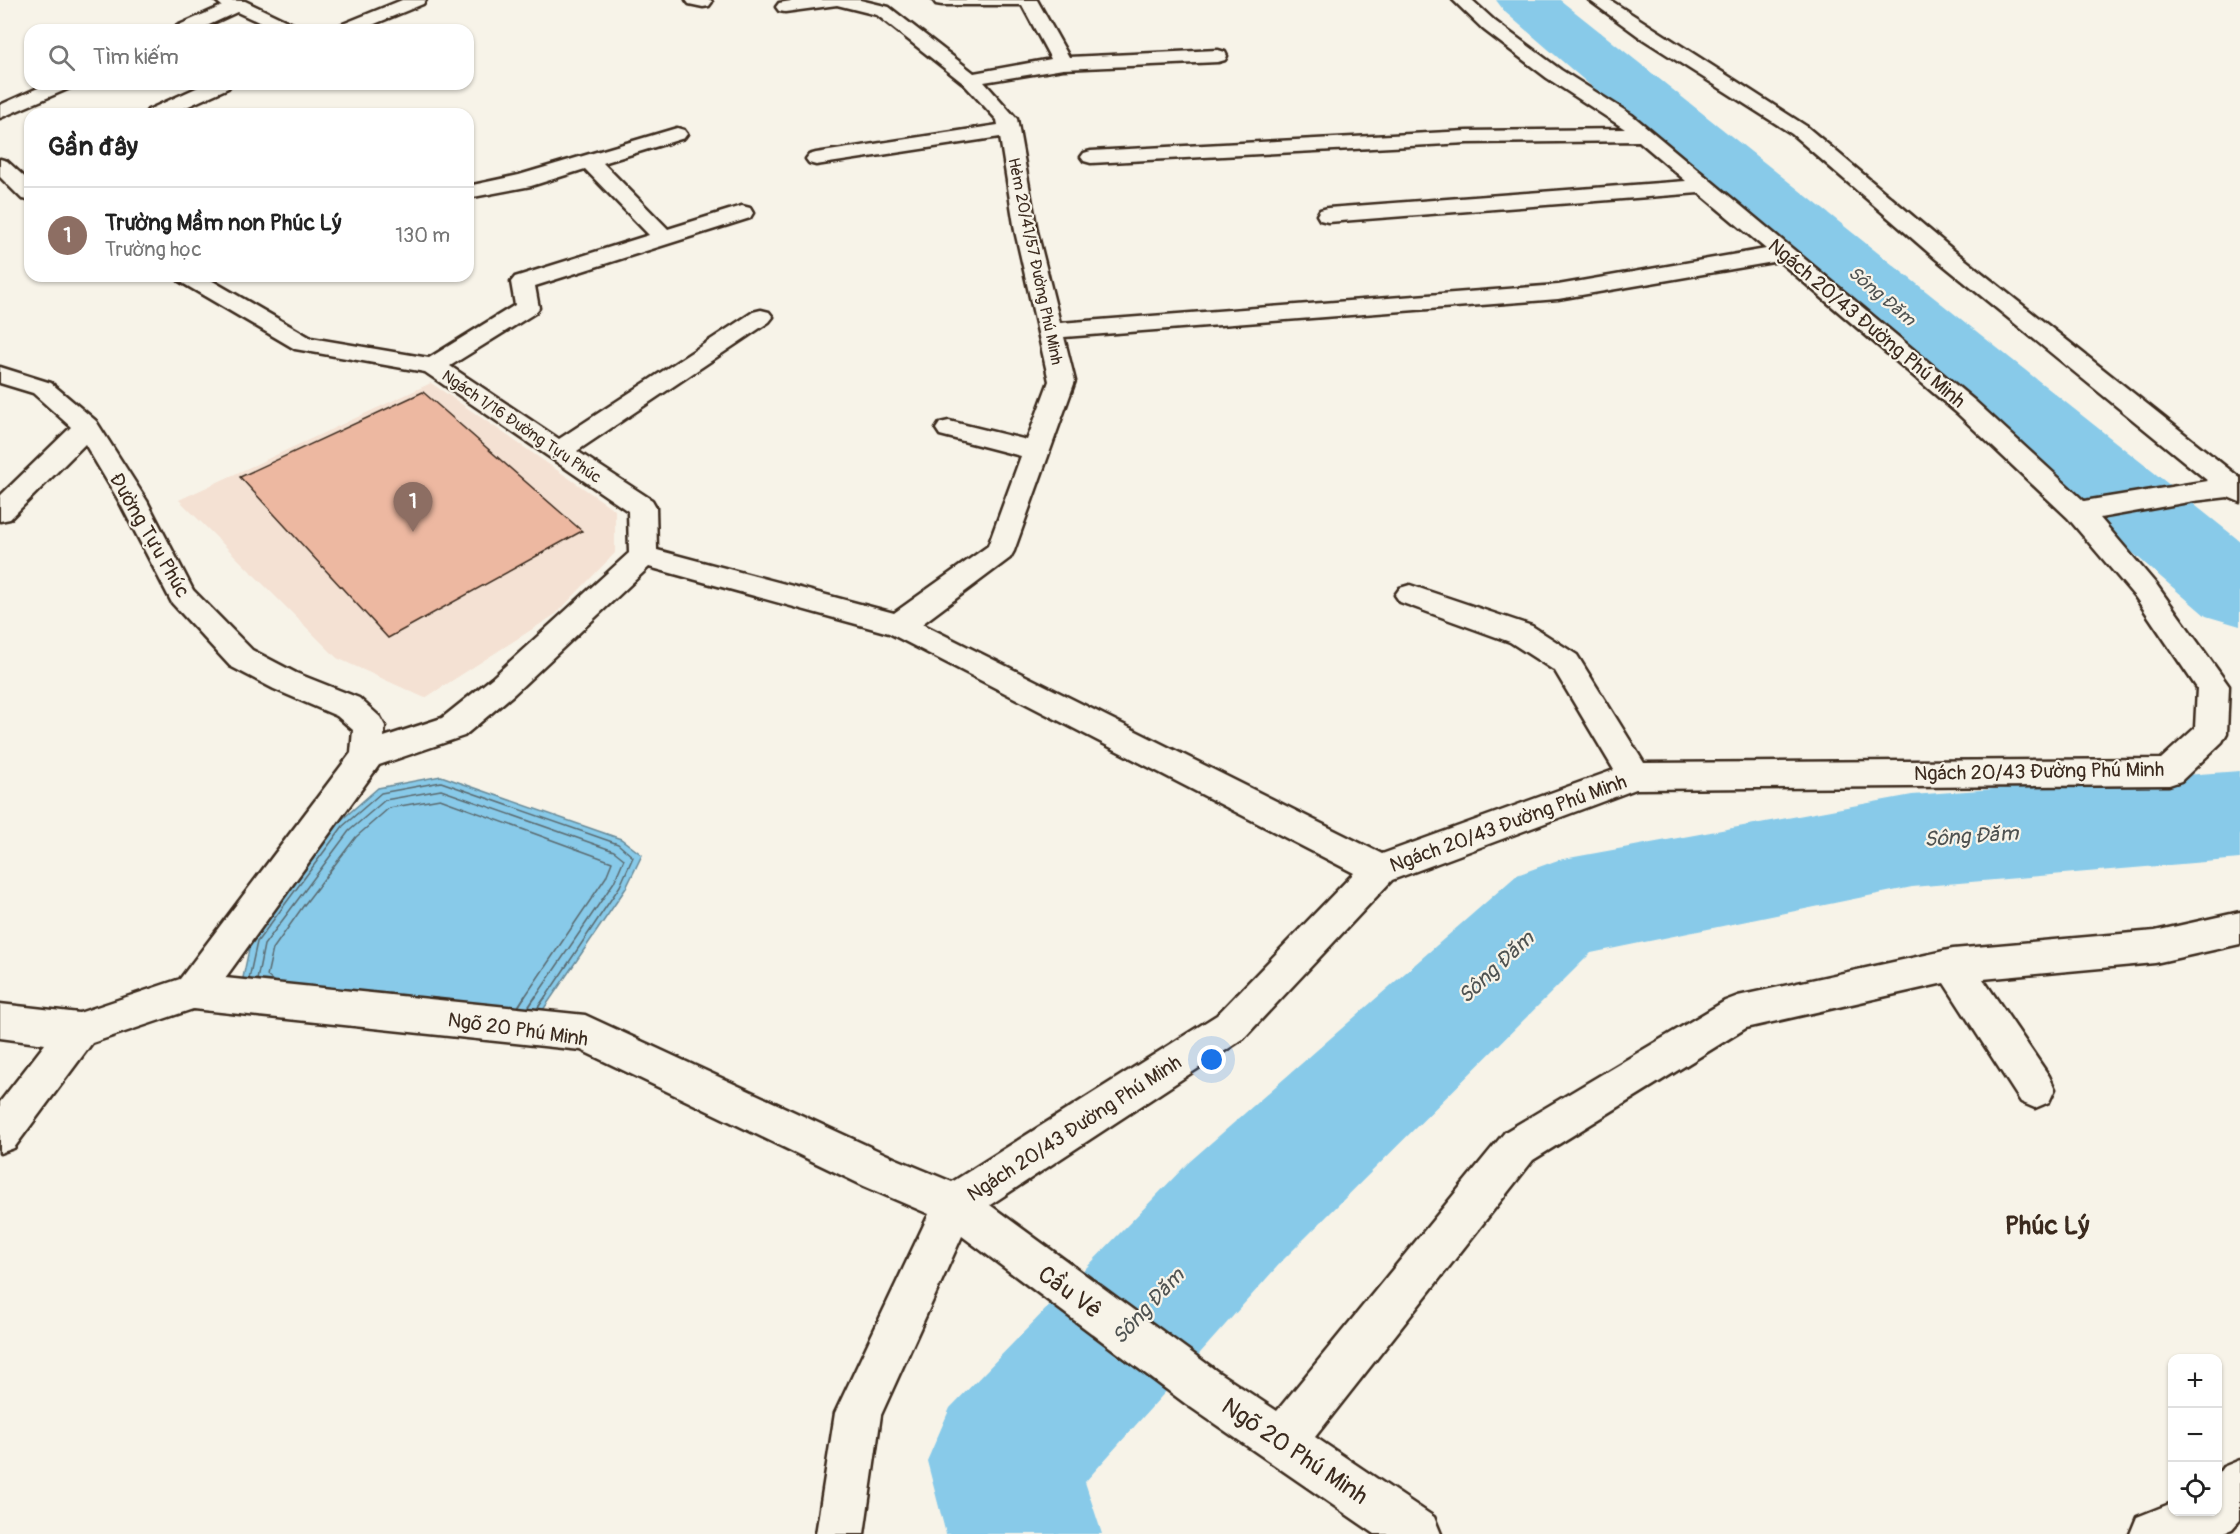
<!DOCTYPE html>
<html lang="vi">
<head>
<meta charset="utf-8">
<style>
  body { margin:0; font-family:Pangolin,sans-serif; background:#f6f6f6; color:#222 }
  .controls { position:absolute; right:18px; bottom:18px; display:grid; overflow:hidden; border-radius:12px; box-shadow:0 2px 4px #0004 }
  .controls button { width:54px; height:54px; display:grid; place-items:center; padding:0; border:0; border-bottom:2px solid #e0e0e0; background:#fff; color:#222; font:30px sans-serif }
  .you { position:absolute; left:1212px; top:1060px; width:21px; height:21px; margin:-15px; border:4px solid #fff; border-radius:50%; background:#1a73e8; box-shadow:0 0 0 9px #1a73e833 }
  .badge { display:grid; place-items:center; width:39px; height:39px; border-radius:50%; background:#1a73e8; color:#fff; font-size:20px; font-weight:700 }
  .pin { position:absolute; translate:-50% -50px; filter:drop-shadow(0 2px 3px #0008) }
  .pin::after { content:''; position:absolute; top:32px; width:21px; height:18px; background:inherit; clip-path:polygon(0 0,100% 0,50% 100%) }
  .list { margin:0; padding:0; list-style:none }
  h2 { display:flex; justify-content:space-between; align-items:center; height:78px; margin:0; padding:0 24px; font-size:26px }
  h2 small { font-size:20px; font-weight:400; color:#767676 }
  .list li { display:grid; grid-template-columns:39px 1fr auto; gap:18px; align-items:center; box-sizing:border-box; height:96px; padding:0 24px; border-top:2px solid #e0e0e0 }
  .list b { display:block; font-size:22px; white-space:nowrap }
  .list p { margin:0; font-size:20px; white-space:nowrap; color:#767676 }
  .list em { font-size:20px; font-style:normal; color:#767676 }
  .icon { flex:none; width:33px; height:33px; fill:none; stroke:currentColor; stroke-width:2; stroke-linecap:round; stroke-linejoin:round }
  .map { position:relative; flex:none; width:2240px; height:1534px; overflow:hidden }
  .search { position:absolute; background:#fff; box-shadow:0 2px 4px #0004; left:24px; top:24px; width:450px; height:66px; display:flex; align-items:center; gap:15px; box-sizing:border-box; padding:0 21px; border-radius:18px; color:#767676; font-size:22px }
  .panel { position:absolute; background:#fff; box-shadow:0 2px 4px #0004; left:24px; top:108px; width:450px; height:174px; border-radius:18px }
  .map>svg:first-child { display:block }
  .built { fill:#f4e1d3 }
  .water { fill:#88cae9; stroke:#698a98; stroke-width:1.5 }
  .lines { fill:none; stroke-linecap:round; stroke-linejoin:round }
  .shore-far1 { stroke:#5a6a6f; stroke-width:1.5 }
  .shore { stroke:#5a6a6f; stroke-width:2 }
  .river { fill:#88cae9; fill-rule:evenodd }
  .building { fill:#edb8a1; stroke:#3b2a1e; stroke-width:1.5 }
  .minor-casing { stroke:#3b2a1e; stroke-width:5 }
  .minor { fill:#f7f3e8; fill-rule:evenodd }
  .labels { text-anchor:middle; stroke-width:4.5; stroke-linejoin:round; paint-order:stroke }
  .far-street-label { font-size:16px; fill:#3b2a1e; stroke:#f7f3e8 }
  .far-water-label { font-size:18px; font-style:italic; fill:#4e5251; stroke:#f7f3e8 }
  .street-label { font-size:20px; fill:#3b2a1e; stroke:#f7f3e8 }
  .water-label { font-size:21px; font-style:italic; fill:#4e5251; stroke:#f7f3e8 }
  .near-street-label { font-size:24px; fill:#3b2a1e; stroke:#f7f3e8 }
  .near-neighbourhood-label { font-size:26px; font-weight:bold; fill:#3b2a1e; stroke:#f7f3e8 }
</style>
</head>
<body>
<div class="map">
<svg width="2240" height="1534" viewBox="0 0 2240 1534">
  <rect width="100%" height="100%" fill="#f7f3e8"/>
  <filter id="ink" filterUnits="userSpaceOnUse"><feTurbulence type="fractalNoise" baseFrequency=".0167" numOctaves="2"/><feDisplacementMap in="SourceGraphic" scale="12" xChannelSelector="R" yChannelSelector="G"/><feConvolveMatrix kernelMatrix="1 2 1 2 8 2 1 2 1" color-interpolation-filters="sRGB"/></filter>
  <g filter="url(#ink)">
    <path class="built" d="M431,383L615,510V553L556,614L425,698L337,658L179,500Z"/>
    <path class="water" d="M441,776L621,839L642,855L626,888L530,1029L241,987L251,940L339,822L378,788Z"/>
    <g class="lines">
      <g class="shore-far1">
        <path d="M249,979L257,942L343,826L381,793L441,782L618,844L633,857L620,886L545,998"/>
        <path d="M257,980L264,945L349,831L385,800L441,790L614,851L624,859L614,882L535,998"/>
        <path d="M273,981L267,976L273,949L304,905L356,837L389,808L440,799L612,862L606,877L524,998"/>
      </g>
      <g class="shore">
        <path d="M518,1007L525,996"/>
        <path d="M528,1008L536,996"/>
        <path d="M537,1009L546,996"/>
      </g>
      <g class="river">
        <path d="M1496,0H1560L2240,541V626L2206,616L1505,12Z"/>
        <path d="M2240,771V859L1912,887L1591,953L1284,1259L1085,1482L1102,1534H946L927,1461L950,1408L1188,1163L1517,875L1558,860L1912,795Z"/>
      </g>
    </g>
    <path class="building" d="M423,392L582,531L388,638L240,477Z"/>
    <g class="lines">
      <defs>
        <g id="minor">
          <path d="M215,0L245,1L297,26L300,30H276L237,12L198,30H174L177,26L222,6Z"/>
          <path d="M402,0H426L423,4L360,30H335L338,26Z"/>
          <path d="M686,0H711L712,2L709,6L703,7L689,4Z"/>
          <path d="M797,0H860L889,7L974,73L1051,59L1022,5H942L936,4L933,0H1037L1069,57L1218,50L1225,52L1227,56L1225,60L1218,62L1063,69L984,82L1017,119L1037,231L1060,323L1558,285L1766,249L1699,193L1328,222L1320,220L1317,215L1320,210L1328,208L1686,181L1639,141L1467,143L1091,163L1084,161L1081,157L1084,153L1091,151L1467,131L1625,129L1547,78L1484,30L1453,0H1472L1496,22L1561,70L1632,115L1975,401L2084,501L2208,481L1936,259L1792,134L1641,38L1589,0H1610L1806,126L1952,249L2240,478V502L2228,497L2194,501L2100,518L2156,584L2229,686L2227,733L2222,742L2181,781L2169,785L1636,789L1392,880L1243,1039L990,1205L1218,1372L1277,1411L1505,1132L1725,1001L1738,996L1953,949L2155,931L2240,912V944L2155,963L1983,979L2049,1076L2055,1089L2049,1102L2035,1108L2021,1102L1944,983L1746,1028L1533,1160L1315,1437L1434,1517L1441,1534H1375L1186,1404L962,1236L881,1415L864,1534H816L835,1413L929,1214L864,1186L581,1050L193,1009L92,1043L14,1148L0,1153V1102L45,1044L0,1038V1004L79,1013L180,979L351,753L353,730L337,716L274,689L230,666L172,603L119,501L85,444L10,519L0,521V496L71,427L33,393L0,383V367L51,383L96,421L147,501L193,590L252,650L296,673L359,698L380,717L385,726L384,737L442,718L492,678L629,553L628,511L425,372L295,349L179,281L175,276H204L311,338L429,358L515,305L511,282L515,277L649,235L585,169L531,186L468,198V186L519,175L677,128L684,130L687,134L684,138L603,163L668,229L742,206L750,208L753,213L750,218L535,286L539,308L535,313L450,366L559,439L753,312L761,310L769,312L773,317L769,322L577,451L652,500L656,507L657,550L894,613L988,546L1021,456L940,435L936,429L940,423L949,421L1027,440L1049,381L1015,231L1000,137L816,165L809,163L806,159L809,155L816,153L998,125L997,120L963,83L877,15L837,5L785,12L779,11L776,7L779,3ZM1779,261L1957,413L2068,518L2136,598L2197,688L2195,728L2161,759L1644,763L1577,655L1532,626L1410,585L1400,588L1395,595L1400,602L1510,642L1555,671L1614,770L1382,854L922,624L1010,558L1014,551L1075,381L1064,337L1558,299ZM649,567L889,633L1354,873L1217,1015L952,1182L894,1158L585,1015L225,978L379,765L464,736L514,694Z"/>
          <path d="M47,84H73L70,88L0,118V105Z"/>
          <path d="M205,84H231L228,88L171,114H145L148,110Z"/>
          <path d="M0,159L7,161L30,182V200L22,199L0,177Z"/>
          <path d="M2240,1460V1520L2232,1529L2220,1534H2130L2137,1517L2172,1503V1512H2218V1474L2223,1467Z"/>
        </g>
      </defs>
      <use href="#minor" class="minor-casing"/>
      <use href="#minor" class="minor"/>
    </g>
  </g>
  <g class="labels">
    <g class="far-street-label">
      <text transform="translate(1036 261) rotate(78)" y="6">Hẻm 20/41/57 Đường Phú Minh</text>
      <text transform="translate(522 426) rotate(34)" y="6">Ngách 1/16 Đường Tựu Phúc</text>
    </g>
    <g class="far-water-label">
      <text transform="translate(1882 296) rotate(40)" y="6">Sông Đăm</text>
    </g>
    <g class="street-label">
      <text transform="translate(1867 323) rotate(40)" y="7">Ngách 20/43 Đường Phú Minh</text>
      <text transform="translate(150 535) rotate(60)" y="7">Đường Tựu Phúc</text>
      <text transform="translate(2039 771) rotate(-1)" y="7">Ngách 20/43 Đường Phú Minh</text>
      <text transform="translate(1508 823) rotate(-20)" y="7">Ngách 20/43 Đường Phú Minh</text>
      <text transform="translate(518 1029) rotate(8)" y="7">Ngõ 20 Phú Minh</text>
      <text transform="translate(1074 1128) rotate(-33)" y="7">Ngách 20/43 Đường Phú Minh</text>
    </g>
    <g class="water-label">
      <text transform="translate(1971 836) rotate(-4)" y="7">Sông Đăm</text>
      <text transform="translate(1496 967) rotate(-43)" y="7">Sông Đăm</text>
      <text transform="translate(1148 1306) rotate(-47)" y="7">Sông Đăm</text>
    </g>
    <g class="near-street-label">
      <text transform="translate(1070 1292) rotate(36)" y="8">Cầu Vê</text>
      <text transform="translate(1295 1451) rotate(34)" y="8">Ngõ 20 Phú Minh</text>
    </g>
    <g class="near-neighbourhood-label">
      <text x="2047" y="1234">Phúc Lý</text>
    </g>
  </g>
</svg>
<div class="controls">
<button>+</button>
<button>−</button>
<button><svg class="icon" aria-label="locate" viewBox="0 0 24 24"><circle cx="12" cy="12" r="6"/><path d="M12 2v4M12 18v4M2 12h4M18 12h4"/></svg></button>
</div>
<div class="you"></div>
<div class="pin badge" style="left:413px;top:532px;background:#8d6e63">1</div>
<div class="search"><svg class="icon" aria-label="search" viewBox="0 0 24 24"><circle cx="10" cy="10" r="6"/><path d="M15 15l6 6"/></svg>Tìm kiếm</div>
<section class="panel">
<h2>Gần đây<small></small></h2>
<ul class="list">
<li><span class="badge" style="background:#8d6e63">1</span><div><b>Trường Mầm non Phúc Lý</b><p>Trường học</p></div><em>130 m</em></li>
</ul>
</section>
</div>
</body>
</html>
